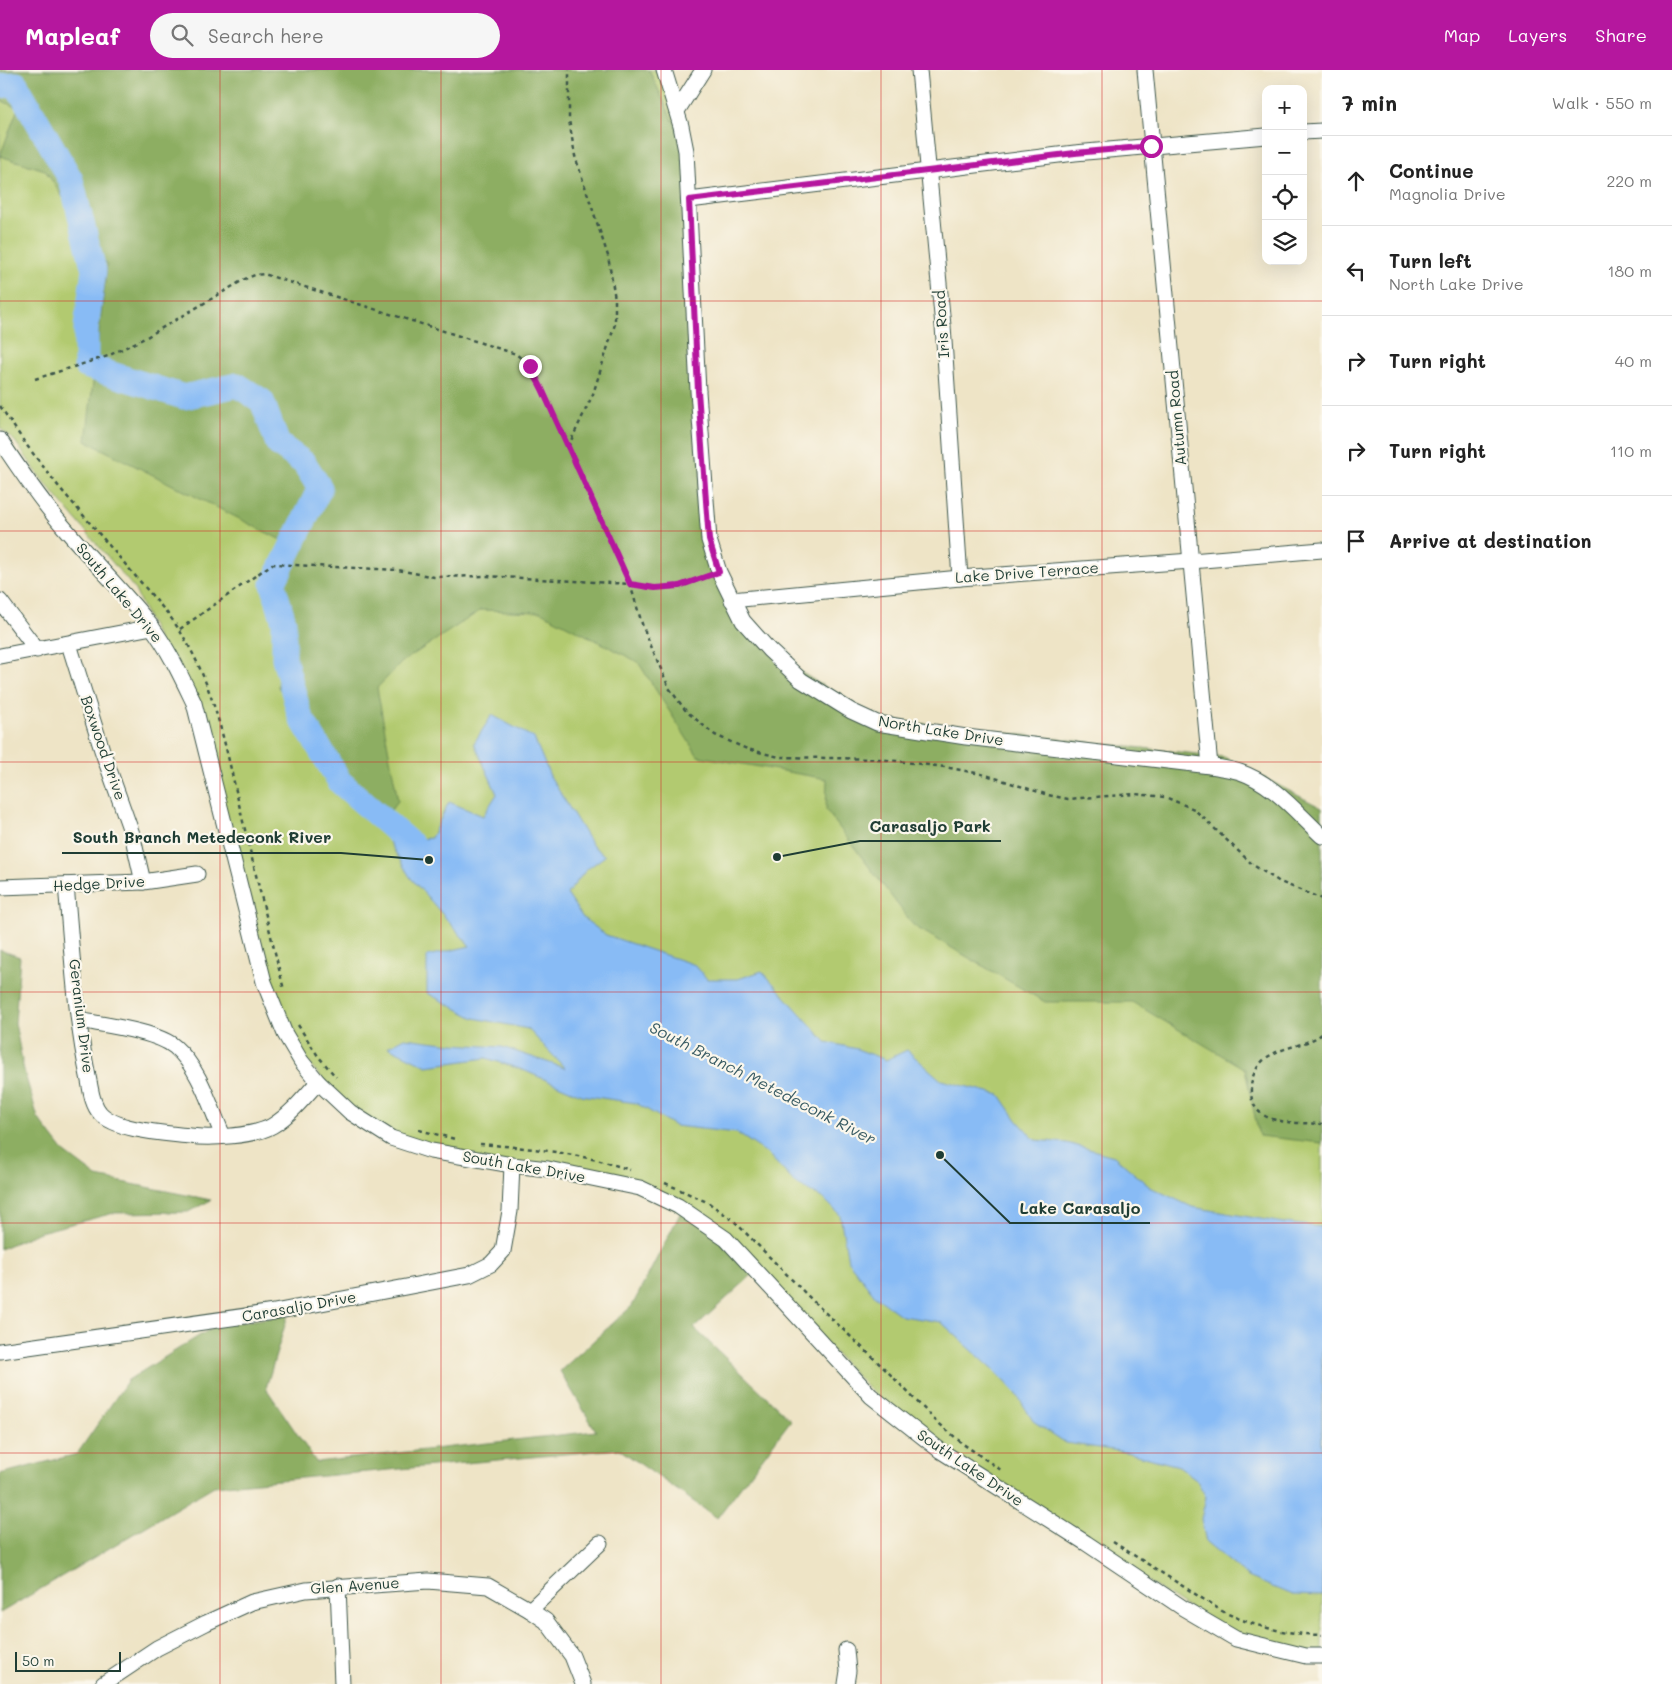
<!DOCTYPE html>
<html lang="en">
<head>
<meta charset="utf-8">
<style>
  body { margin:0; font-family:Mali,sans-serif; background:#f6f6f6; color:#222 }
  .controls { position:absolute; right:15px; top:15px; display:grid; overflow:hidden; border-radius:10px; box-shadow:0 5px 20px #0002 }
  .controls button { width:45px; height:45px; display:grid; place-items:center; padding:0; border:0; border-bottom:1px solid #e0e0e0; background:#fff; color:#222; font:25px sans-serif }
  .scale { position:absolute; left:15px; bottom:12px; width:106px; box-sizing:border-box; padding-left:5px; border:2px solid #1f3d34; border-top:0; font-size:14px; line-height:18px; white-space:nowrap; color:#1f3d34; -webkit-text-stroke:4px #fbf7ec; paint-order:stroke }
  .stop { position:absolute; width:15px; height:15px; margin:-11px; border:4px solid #b5179e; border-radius:50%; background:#fff }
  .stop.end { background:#b5179e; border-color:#fff; box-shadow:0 1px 5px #0008 }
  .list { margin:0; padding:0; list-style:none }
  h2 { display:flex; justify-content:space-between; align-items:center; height:65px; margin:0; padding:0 20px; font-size:21px }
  h2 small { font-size:16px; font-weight:400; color:#767676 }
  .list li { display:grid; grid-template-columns:32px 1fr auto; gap:15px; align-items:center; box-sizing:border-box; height:90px; padding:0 20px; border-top:1px solid #e0e0e0 }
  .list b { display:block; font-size:19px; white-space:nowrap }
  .list p { margin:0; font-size:16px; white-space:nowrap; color:#767676 }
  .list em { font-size:16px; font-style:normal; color:#767676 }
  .icon { flex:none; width:28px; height:28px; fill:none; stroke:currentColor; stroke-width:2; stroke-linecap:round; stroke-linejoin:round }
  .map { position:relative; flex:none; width:1322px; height:1614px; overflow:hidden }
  header { display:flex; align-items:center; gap:30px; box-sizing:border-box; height:70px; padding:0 25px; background:#b5179e; color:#fff }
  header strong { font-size:24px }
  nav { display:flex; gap:28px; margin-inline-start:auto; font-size:18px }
  .search { width:350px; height:45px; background:#f6f6f6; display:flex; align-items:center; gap:12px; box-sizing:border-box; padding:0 18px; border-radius:28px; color:#767676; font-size:19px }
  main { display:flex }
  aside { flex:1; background:#fff }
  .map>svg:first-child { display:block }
  .green { fill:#b2ca6f; stroke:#688452 }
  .forest { fill:#8dae62; stroke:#56764b }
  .water { fill:#88bbf5; stroke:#547c94 }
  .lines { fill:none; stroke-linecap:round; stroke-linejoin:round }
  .river { stroke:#88bbf5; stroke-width:25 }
  .minor-casing { stroke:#3e564a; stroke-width:17 }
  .path { stroke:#3e564a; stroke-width:2.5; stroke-dasharray:4 4; stroke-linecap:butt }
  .minor { stroke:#fff; stroke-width:15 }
  .route { stroke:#b5179e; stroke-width:6 }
  .grid { fill:none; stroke:#d62828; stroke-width:1; stroke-opacity:0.55 }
  .labels { text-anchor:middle; stroke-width:4.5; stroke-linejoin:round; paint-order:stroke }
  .street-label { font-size:15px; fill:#1f3d34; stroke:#fbf7ec }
  .water-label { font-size:16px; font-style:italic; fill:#395c64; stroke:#fbf7ec }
  .leader { fill:none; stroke:#1f3d34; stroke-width:2 }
  .callout-dot { fill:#1f3d34; stroke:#fbf7ec; stroke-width:2 }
  .callout-label { font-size:16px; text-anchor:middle; font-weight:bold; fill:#1f3d34; stroke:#fbf7ec; stroke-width:4.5; stroke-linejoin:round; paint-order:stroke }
</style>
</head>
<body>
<header>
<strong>Mapleaf</strong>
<div class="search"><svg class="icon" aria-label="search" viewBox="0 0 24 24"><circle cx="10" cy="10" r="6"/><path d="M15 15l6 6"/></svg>Search here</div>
<nav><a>Map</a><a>Layers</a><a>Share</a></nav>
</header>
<main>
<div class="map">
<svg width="1322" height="1614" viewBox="0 0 1322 1614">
  <rect width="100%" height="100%" fill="#fbf7ec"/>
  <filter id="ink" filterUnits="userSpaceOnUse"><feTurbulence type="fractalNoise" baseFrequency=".02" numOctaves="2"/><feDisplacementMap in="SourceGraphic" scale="10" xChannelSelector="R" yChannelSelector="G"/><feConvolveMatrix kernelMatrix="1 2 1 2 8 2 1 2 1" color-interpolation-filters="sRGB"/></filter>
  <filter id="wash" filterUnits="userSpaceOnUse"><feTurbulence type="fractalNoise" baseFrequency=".0096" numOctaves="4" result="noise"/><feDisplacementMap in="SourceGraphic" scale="20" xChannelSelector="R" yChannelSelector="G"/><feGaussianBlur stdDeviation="1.12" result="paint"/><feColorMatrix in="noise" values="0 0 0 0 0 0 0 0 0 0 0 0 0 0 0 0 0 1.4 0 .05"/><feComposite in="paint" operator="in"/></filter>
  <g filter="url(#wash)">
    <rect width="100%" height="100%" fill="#eee4c6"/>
    <path class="green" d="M0,0H664L681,56L709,469L743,551L1322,1063V1586L1236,1569L899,1350L726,1169L640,1118L431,1081L350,1042L285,964L196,642L152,557L134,518L40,407L15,371L0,358Z"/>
    <g class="forest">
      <path d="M0,0H649L686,78L713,502L767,582L879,649L1224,687L1322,738V1073L1259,1066L1245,999L1132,932H1045L914,856L826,740L827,709L698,686L638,592L541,542L481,540L402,592L377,618L398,731L382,751L357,731L278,617L287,473L86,371L107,195L45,100L0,86L18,38L0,30Z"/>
      <path d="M0,880L20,887L15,953L24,1001L38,1048L65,1083L97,1107L211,1130L188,1142L114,1143L40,1162L0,1179Z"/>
      <path d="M684,1136L762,1196L694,1258L791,1350L717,1448L619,1379L214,1416L0,1543V1404L77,1384L128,1310L215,1256L288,1245L266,1318L316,1392L596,1361L560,1301L632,1236Z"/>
    </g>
    <path class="water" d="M492,645L534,668L550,706L592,775L605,786L586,800L567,824L583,848L606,865L695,895L707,909H738L762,901L826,972L857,979L886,990L907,980L941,1010L1000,1025L1017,1050L1035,1070L1067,1073L1114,1086L1150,1117L1192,1137L1284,1153L1322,1157V1526L1292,1525L1248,1507L1206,1472L1201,1449L1206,1427L1196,1409L1179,1396L1125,1382L1066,1373L1033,1351L1016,1323L999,1305L941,1252L902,1246L876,1227L848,1191L840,1145L824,1129L796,1114L768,1084L737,1063L675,1056L636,1033L581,1025L523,1000L486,988L427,996L388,977L405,968L452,974L502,977L565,998L528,959L474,948L427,923V886L470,876L410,807L389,772L431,768L449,732L483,746L497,724L474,673Z"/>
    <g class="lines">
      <path class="river" d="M0,16L16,14L71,110L94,200L86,258V296L184,327L237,315L262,331L278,374L304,393L320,418L273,514L284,552V588L300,646L340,712L431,792"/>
    </g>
  </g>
  <g filter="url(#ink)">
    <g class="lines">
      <defs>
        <g id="minor">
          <path d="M664,0L681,56L686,81L698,321L709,470L719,502L743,551L769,580L801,610L851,641L877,653L966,667L1210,696C1220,698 1231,699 1240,702C1273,713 1297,743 1322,766"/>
          <path d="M919,0L943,256L960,508"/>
          <path d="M1145,0L1210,696"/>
          <path d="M677,41L703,0"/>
          <path d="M1303,62L1322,61"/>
          <path d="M689,130L1075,83L1266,66"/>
          <path d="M0,370C21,402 43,434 68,462C95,494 125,523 151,556C169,580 181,606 194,633L264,912L285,964L301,991L318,1012L350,1042L391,1068L431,1081L512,1095L548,1099L640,1118L678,1136L726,1169L871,1326L941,1381L1086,1473L1183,1538L1236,1569L1306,1586H1322"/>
          <path d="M732,530L960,508L1191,491L1322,480"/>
          <path d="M0,531L37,580"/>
          <path d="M69,574L102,680L132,764L143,812"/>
          <path d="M0,586L152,557"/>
          <path d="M66,815C72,880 75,947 89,1011C91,1021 92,1034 100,1043C117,1061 165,1063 190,1066C209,1069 255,1066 272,1056C290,1045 304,1028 318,1012"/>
          <path d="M0,817L143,812L197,804"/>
          <path d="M79,950C104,955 157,961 175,977C200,999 210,1036 223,1066"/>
          <path d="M0,1281L274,1242L469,1205L491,1194L503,1181L510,1141L512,1095"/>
          <path d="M338,1516L342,1614"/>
          <path d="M530,1540L600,1473"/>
          <path d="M846,1580L848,1601L846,1614"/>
          <path d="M103,1614L157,1578L206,1553L252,1532L306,1520L428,1511L488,1516L530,1540L546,1551L572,1586L583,1614"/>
        </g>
      </defs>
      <use href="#minor" class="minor-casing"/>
      <g class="path">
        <path d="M35,309L108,286L145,268L245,209L255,205L264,204L516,284L530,296L542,319L630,514L643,557L669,618L686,641L715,665L747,679L779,687L880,689L945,697L986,705L1048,725L1068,729L1135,724L1165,727L1194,739L1253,795L1280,812L1322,829"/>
        <path d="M0,336L25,373L59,417L168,544C212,601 225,674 241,743C255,802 270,861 284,920"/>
        <path d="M568,377L593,324L615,254V229L608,186L575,86L569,50V0"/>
        <path d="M180,559L272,494L398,500L434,507L485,506L630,514L655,518L679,517L706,507"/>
        <path d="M298,955L318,986L336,1007"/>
        <path d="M1322,964C1306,976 1283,976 1266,988C1257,995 1251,1007 1251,1018C1249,1057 1294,1052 1322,1054"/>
        <path d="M419,1060L455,1069"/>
        <path d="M480,1074C531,1078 582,1083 630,1100"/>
        <path d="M665,1113L709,1133L734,1151L813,1231L886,1300L935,1350L963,1374L1001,1400"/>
        <path d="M1113,1472L1222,1541C1254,1557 1286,1564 1322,1565"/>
      </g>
      <use href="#minor" class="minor"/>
    </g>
  </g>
  <g class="lines" filter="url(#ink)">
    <path class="route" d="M530,296L542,319L630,514L655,518L679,516L719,502L709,470L706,431L698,321L689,130L1075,83L1151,76"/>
  </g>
  <path class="grid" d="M220,0V1614M441,0V1614M661,0V1614M881,0V1614M1102,0V1614M0,231H1322M0,461H1322M0,692H1322M0,922H1322M0,1153H1322M0,1383H1322"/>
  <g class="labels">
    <g class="street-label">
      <text transform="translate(942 254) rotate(-94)" y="5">Iris Road</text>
      <text transform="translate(1177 348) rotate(-95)" y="5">Autumn Road</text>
      <text transform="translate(1027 503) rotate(-4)" y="5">Lake Drive Terrace</text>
      <text transform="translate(119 523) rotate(50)" y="5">South Lake Drive</text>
      <text transform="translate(941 661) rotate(9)" y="5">North Lake Drive</text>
      <text transform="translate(103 678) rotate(71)" y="5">Boxwood Drive</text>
      <text transform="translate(99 814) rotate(-3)" y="5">Hedge Drive</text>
      <text transform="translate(81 946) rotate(83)" y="5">Geranium Drive</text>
      <text transform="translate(524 1097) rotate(10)" y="5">South Lake Drive</text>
      <text transform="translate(299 1237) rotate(-10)" y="5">Carasaljo Drive</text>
      <text transform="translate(970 1398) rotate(34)" y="5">South Lake Drive</text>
      <text transform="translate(355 1516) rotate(-4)" y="5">Glen Avenue</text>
    </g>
    <g class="water-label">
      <text transform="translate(763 1013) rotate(27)" y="6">South Branch Metedeconk River</text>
    </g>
  </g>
  <path class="leader" d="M777 787L860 771H1001M429 790L341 783H62M940 1085L1010 1153H1150"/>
  <g class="callout-dot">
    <circle cx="777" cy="787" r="5"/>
    <circle cx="429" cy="790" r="5"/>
    <circle cx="940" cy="1085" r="5"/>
  </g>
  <g class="callout-label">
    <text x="930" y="762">Carasaljo Park</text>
    <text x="202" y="773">South Branch Metedeconk River</text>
    <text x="1080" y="1144">Lake Carasaljo</text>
  </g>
</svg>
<div class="controls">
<button>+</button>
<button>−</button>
<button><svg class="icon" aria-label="locate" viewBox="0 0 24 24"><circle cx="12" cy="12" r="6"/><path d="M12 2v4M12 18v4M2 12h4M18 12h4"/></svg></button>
<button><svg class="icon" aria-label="layers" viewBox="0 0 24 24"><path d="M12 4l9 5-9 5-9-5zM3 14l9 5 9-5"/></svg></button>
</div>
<div class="scale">50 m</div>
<div class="stop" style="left:1151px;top:76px"></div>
<div class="stop end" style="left:530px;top:296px"></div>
</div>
<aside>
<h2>7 min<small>Walk · 550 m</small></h2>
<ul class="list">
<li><svg class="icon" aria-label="ahead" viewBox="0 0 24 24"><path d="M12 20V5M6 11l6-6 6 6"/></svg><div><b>Continue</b><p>Magnolia Drive</p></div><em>220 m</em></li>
<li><svg class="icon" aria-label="left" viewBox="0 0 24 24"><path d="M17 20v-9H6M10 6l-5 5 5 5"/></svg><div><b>Turn left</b><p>North Lake Drive</p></div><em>180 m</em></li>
<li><svg class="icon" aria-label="right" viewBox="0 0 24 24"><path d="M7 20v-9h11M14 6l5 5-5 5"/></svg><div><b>Turn right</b></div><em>40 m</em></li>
<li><svg class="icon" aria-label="right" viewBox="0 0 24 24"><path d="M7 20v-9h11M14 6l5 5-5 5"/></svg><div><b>Turn right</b></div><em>110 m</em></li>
<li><svg class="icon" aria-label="arrive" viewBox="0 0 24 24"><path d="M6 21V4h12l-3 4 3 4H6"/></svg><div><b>Arrive at destination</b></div></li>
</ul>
</aside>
</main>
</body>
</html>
